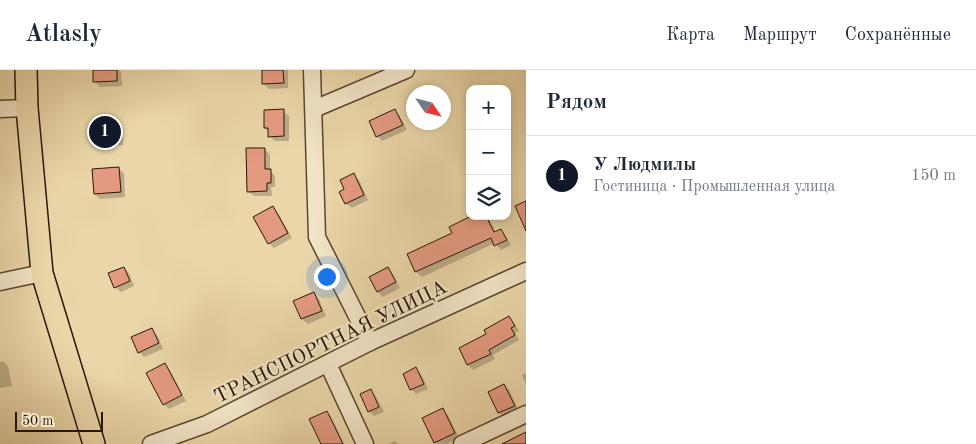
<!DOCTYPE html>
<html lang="ru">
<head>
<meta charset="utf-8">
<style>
  body { margin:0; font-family:"Old Standard TT",serif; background:#f2f2f3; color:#1f2937 }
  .controls { position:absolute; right:15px; top:15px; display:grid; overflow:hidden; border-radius:10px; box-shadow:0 2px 8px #0003 }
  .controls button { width:45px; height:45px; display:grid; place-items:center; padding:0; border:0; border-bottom:1px solid #e0e1e3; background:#fff; color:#1f2937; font:25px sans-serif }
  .compass { position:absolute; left:406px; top:15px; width:45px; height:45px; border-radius:50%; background:#fff; box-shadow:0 2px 8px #0003; rotate:125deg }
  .scale { position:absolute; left:15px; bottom:12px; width:88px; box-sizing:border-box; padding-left:5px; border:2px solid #291708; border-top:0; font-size:14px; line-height:18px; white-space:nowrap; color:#291708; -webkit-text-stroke:4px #f1e4c6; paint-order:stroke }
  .you { position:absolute; left:326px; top:206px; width:18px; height:18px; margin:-12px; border:4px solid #fff; border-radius:50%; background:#1a73e8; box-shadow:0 0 0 8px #1a73e833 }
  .badge { display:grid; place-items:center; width:32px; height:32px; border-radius:50%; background:#111827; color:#fff; font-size:16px; font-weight:700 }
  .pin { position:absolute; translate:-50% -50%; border:2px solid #fff; box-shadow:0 1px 5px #0006 }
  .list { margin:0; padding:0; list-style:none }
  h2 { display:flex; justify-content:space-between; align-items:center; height:65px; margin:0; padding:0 20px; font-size:21px }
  h2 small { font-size:16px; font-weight:400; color:#747a83 }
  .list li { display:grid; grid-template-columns:32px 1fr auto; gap:15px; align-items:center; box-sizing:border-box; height:80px; padding:0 20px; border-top:1px solid #e0e1e3 }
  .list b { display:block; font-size:19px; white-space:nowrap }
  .list p { margin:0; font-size:16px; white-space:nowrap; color:#747a83 }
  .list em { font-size:16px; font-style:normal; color:#747a83 }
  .icon { flex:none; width:28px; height:28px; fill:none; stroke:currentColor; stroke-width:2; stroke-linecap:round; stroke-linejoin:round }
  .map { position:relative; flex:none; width:526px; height:374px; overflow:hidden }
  header { display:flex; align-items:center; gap:30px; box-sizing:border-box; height:70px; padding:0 25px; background:#fff; border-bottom:1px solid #e0e1e3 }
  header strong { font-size:24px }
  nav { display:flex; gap:28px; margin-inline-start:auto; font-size:18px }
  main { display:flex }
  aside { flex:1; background:#fff }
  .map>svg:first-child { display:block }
  .shadow { fill:#0003 }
  .building { fill:#e49a81; stroke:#291708 }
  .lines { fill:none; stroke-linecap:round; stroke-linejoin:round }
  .minor-casing { stroke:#594730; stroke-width:19 }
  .major-casing { stroke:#291708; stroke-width:24 }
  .minor { stroke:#f1e4c6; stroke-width:16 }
  .major { stroke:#ead6a8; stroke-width:21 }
  .labels { text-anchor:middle; stroke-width:4.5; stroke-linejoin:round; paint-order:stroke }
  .street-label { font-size:20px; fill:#291708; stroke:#f1e4c6 }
</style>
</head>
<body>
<header>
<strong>Atlasly</strong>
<nav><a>Карта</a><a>Маршрут</a><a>Сохранённые</a></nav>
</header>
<main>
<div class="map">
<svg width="526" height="374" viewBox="0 0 526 374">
  <rect width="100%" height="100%" fill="#ead6a8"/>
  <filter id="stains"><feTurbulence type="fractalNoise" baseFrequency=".004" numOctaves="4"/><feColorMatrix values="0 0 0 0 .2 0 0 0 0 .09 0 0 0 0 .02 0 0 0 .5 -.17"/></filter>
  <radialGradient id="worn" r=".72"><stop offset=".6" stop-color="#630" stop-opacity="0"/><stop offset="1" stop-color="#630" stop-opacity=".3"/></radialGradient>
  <g class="shadow">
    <path d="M94,0H119L121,2L122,16L100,17L95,12Z"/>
    <path d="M263,0H288V18L269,19L263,13Z"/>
    <path d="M283,41L289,46V71H275L270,66L269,62L265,58Z"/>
    <path d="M395,41L400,46L407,60L382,71L377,66Z"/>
    <path d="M118,54L123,60V75L98,76L93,70Z"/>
    <path d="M265,79L270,85V100L275,106V117H271L272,126H254L248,121Z"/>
    <path d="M118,98L124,103L125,127L100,129L95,124Z"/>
    <path d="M353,105L359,110L368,130L352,138L346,133V120Z"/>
    <path d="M273,138L278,143L292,168L274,178L269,173Z"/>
    <path d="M474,146H488L496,163L501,160L506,166L511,175L501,180L495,173L422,207L416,202L409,185L454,164Z"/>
    <path d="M124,198L129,203L134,216L121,222L115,217Z"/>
    <path d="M388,199L393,204L400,218L383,227L378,222L371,208Z"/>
    <path d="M314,223L319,229L326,246L308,254L302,249L295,231Z"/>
    <path d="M509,248L514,253L519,261L515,263L519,270L493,285L495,289L473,300L468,295L488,265Z"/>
    <path d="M152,260L157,265L163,279L144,287L139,282Z"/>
    <path d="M3,291L8,296L12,316L0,318V292Z"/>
    <path d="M165,295L170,300L186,331L169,339L164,334Z"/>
    <path d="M416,299L421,304L428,319L416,324L411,319Z"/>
    <path d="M526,303V314L522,305Z"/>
    <path d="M504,315L509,320L519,341L505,348L499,343L490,322Z"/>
    <path d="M371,321L376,326L384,342L374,346L369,341Z"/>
    <path d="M442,340L448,345L459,368L447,374H437L435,372Z"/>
    <path d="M327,342L332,348L344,374H322Z"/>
    <path d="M395,371L399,374H388Z"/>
  </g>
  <g class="building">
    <path d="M93,0H117V11L93,12Z"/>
    <path d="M262,0H283L284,13L262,14Z"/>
    <path d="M284,39V66L268,67V58H264V40Z"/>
    <path d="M395,39L403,55L376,67L369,51Z"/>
    <rect x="92" y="53" width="27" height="18"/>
    <path d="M246,78H265V99H271V113H267V121L247,122Z"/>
    <path d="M119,97L121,122L94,124L92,99Z"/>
    <path d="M354,103L364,125L345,134L339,122L344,119L340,110Z"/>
    <path d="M526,131V161L515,136Z"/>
    <path d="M273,136L288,163L268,174L253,147Z"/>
    <path d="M471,146H486L494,162L501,159L507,170L494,176L491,168L415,202L407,184L452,163L449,157Z"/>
    <path d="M124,197L130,211L114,218L108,203Z"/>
    <path d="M388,197L396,212L377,222L369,207Z"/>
    <path d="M314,222L322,241L301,249L293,231Z"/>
    <path d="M509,246L515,256L511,258L515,265L489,280L491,284L467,295L459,278L486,264L484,260Z"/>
    <path d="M152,258L159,273L138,283L131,267Z"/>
    <path d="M165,293L182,325L163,335L146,303Z"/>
    <path d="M416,297L424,314L410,320L403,304Z"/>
    <path d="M504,314L515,336L498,343L488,322Z"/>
    <path d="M371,319L379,337L368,342L360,324Z"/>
    <path d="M443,338L455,363L434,373L422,348Z"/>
    <path d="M327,341L343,374H321L309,349Z"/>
    <path d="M526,362V374H502Z"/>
  </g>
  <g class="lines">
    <defs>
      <g id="minor">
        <path d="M312,0L317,167L370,272"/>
        <path d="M0,39L27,38"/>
        <path d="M314,39L406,0"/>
        <path d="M0,212L42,203"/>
        <path d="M328,294L365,374"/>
        <path d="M151,374L207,354L370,272L526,201"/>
        <path d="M462,374L526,344"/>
      </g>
      <path id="major" d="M26,0L27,38L42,203L94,374"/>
    </defs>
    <use href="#minor" class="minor-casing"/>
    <use href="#major" class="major-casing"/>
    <use href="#minor" class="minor"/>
    <use href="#major" class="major"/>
  </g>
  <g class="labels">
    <g class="street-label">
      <text transform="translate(330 271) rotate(-26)" y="7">ТРАНСПОРТНАЯ УЛИЦА</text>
    </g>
  </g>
  <rect width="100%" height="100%" filter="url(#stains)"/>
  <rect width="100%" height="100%" fill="url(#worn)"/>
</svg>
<div class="controls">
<button>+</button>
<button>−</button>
<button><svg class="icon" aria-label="layers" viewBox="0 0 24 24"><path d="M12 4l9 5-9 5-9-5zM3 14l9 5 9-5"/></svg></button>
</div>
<svg class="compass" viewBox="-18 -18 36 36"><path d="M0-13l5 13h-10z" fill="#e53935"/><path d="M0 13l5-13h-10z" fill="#747a83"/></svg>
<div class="scale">50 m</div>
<div class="you"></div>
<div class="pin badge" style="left:105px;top:62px">1</div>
</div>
<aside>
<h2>Рядом<small></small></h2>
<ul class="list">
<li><span class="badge">1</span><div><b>У Людмилы</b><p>Гостиница · Промышленная улица</p></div><em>150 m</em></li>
</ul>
</aside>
</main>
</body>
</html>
